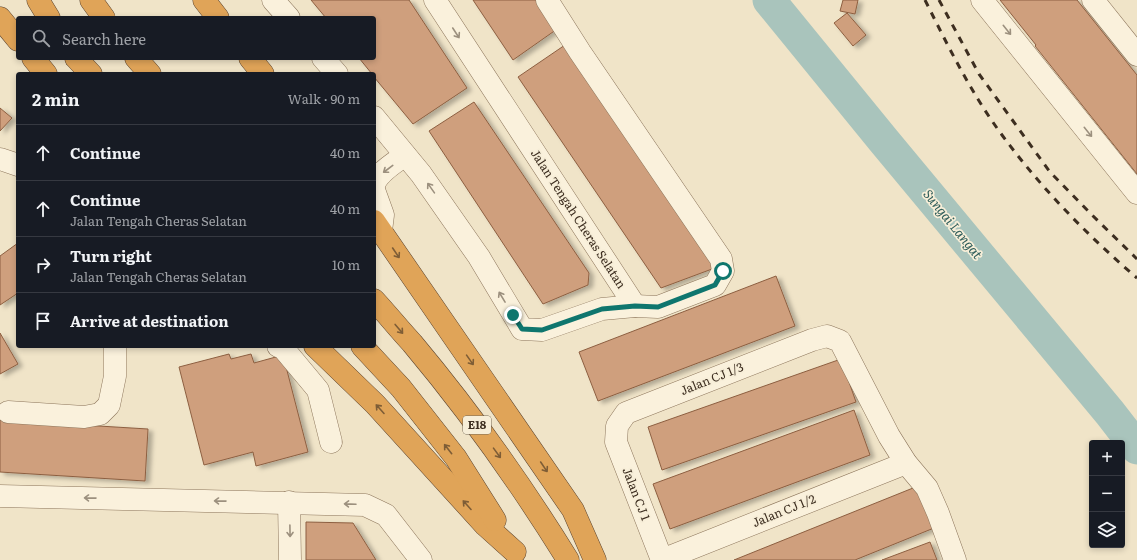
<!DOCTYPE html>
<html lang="en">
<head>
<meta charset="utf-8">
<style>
  body { margin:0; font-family:Literata,serif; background:#242831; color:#f1f3f6 }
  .controls { position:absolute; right:12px; bottom:12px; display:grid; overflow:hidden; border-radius:4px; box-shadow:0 2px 6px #0003 }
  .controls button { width:36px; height:36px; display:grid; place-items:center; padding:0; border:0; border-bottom:1px solid #363941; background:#171b24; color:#f1f3f6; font:20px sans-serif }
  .stop { position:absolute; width:12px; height:12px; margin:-9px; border:3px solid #0f766e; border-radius:50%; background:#fff }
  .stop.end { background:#0f766e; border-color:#fff; box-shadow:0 1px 4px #0008 }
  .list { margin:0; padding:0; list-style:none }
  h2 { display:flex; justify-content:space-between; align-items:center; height:52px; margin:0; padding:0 16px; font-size:17px }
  h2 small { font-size:13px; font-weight:400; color:#9ea1a6 }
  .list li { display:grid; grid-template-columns:26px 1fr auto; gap:12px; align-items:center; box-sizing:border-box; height:56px; padding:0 16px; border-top:1px solid #363941 }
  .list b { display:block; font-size:15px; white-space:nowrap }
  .list p { margin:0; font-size:13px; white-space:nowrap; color:#9ea1a6 }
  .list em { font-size:13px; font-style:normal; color:#9ea1a6 }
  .icon { flex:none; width:22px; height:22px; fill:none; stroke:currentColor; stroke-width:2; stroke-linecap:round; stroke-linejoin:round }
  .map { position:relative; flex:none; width:1137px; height:560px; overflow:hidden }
  .search { position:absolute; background:#171b24; box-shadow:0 2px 6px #0003; left:16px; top:16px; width:360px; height:44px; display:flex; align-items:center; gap:10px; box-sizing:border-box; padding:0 14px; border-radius:4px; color:#9ea1a6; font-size:15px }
  .panel { position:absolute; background:#171b24; box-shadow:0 2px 6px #0003; left:16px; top:72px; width:360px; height:276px; border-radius:4px }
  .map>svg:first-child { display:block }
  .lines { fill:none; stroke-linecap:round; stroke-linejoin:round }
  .river { stroke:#a9c4bc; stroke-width:33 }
  .building { fill:#cf9f7d; stroke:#8d5f41; filter:url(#shadow) }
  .minor-casing { stroke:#8d765c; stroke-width:23 }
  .highway-casing { stroke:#5b4430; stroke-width:23 }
  .minor { stroke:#faf1dc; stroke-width:22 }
  .highway { stroke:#e0a458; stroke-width:22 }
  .rail { stroke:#3d2e20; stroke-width:3; stroke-dasharray:7 7; stroke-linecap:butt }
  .oneway { stroke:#9c907e }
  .oneway2 { stroke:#7e5d36 }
  .route { stroke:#0f766e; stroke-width:5 }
  .labels { text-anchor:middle; stroke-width:3.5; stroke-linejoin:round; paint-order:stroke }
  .shield { fill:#f7eed8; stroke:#756857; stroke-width:1 }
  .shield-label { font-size:11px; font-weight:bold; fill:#3d2e20 }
  .street-label { font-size:12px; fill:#3d2e20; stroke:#f7eed8 }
  .water-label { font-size:13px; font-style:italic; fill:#2f5d5a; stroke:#f7eed8 }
</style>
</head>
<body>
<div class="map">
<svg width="1137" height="560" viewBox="0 0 1137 560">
  <defs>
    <filter id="shadow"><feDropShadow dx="4.5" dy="2.5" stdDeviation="2" flood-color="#0004"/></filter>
  </defs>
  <rect width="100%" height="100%" fill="#f0e4c8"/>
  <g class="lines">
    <path class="river" d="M769,0L884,141L1110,413L1137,448"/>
  </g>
  <g class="building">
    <path d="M311,0H409L467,88L413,124L374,77V74H372L359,58H374V18H326Z"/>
    <path d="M473,0H542L560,27L513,60Z"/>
    <path d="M843,0H858L855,14L840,11Z"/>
    <path d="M1000,0H1077L1137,75V174L1035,46L1036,45Z"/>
    <path d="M847,13L866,35L853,46L834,23Z"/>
    <path d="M565,45L714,264L712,269L661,288L518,77Z"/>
    <path d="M474,102L589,273L588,285L543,304L429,131Z"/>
    <path d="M0,108L12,118L0,131Z"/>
    <path d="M18,243V293L0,305V256Z"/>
    <path d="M776,276L795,326L598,401L579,352Z"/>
    <path d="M0,333L18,364L0,374Z"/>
    <path d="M229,354L231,359L251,354L254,363L283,355L308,452L256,466L253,452L204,465L179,367Z"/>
    <path d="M841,359L856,402L662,470L648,427Z"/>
    <path d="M854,410L870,455L670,529L653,484Z"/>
    <path d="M0,420L148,429L145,481L0,472Z"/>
    <path d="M918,486L934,528L855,560H734Z"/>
    <path d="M306,522L353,523L376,560H306Z"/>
    <path d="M930,542L937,560H882Z"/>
  </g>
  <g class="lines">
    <defs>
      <g id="minor">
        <path d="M273,0L289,18"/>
        <path d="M547,0L580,52L721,259L723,271L715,285L658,307L635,306"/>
        <path d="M982,0L1137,193"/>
        <path d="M1093,0L1137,55"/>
        <path d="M323,58L337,74"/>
        <path d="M374,117L421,174L479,257L522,329L542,330L602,309L635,306L435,0"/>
        <path d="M0,159L18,165"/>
        <path d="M374,185C378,172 395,163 405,155"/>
        <path d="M374,190L383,215L381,231"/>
        <path d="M278,346L283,348L318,390L331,442"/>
        <path d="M8,412L84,417L100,414L109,405L115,376V346"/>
        <path d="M0,496L365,505L386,515L421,560"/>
        <path d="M289,502L290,560"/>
        <path d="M662,560L616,442L617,426L626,413L812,340L827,336L840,341L889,436L906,463L927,488L938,513L955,560"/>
        <path d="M662,560L906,463"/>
      </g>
      <g id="highway">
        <path d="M38,0L49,18"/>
        <path d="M91,0L104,18"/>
        <path d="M204,0L218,18"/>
        <path d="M0,18L18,40"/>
        <path d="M33,58L46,74"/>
        <path d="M76,58L91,74"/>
        <path d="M136,58L150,74"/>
        <path d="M250,58L263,74"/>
        <path d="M374,221L573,510L595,560"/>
        <path d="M374,300C387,314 399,329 412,343C469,411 521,484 568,560"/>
        <path d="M315,346L375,404L485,525L515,552"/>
        <path d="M362,346L401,388L456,458L495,520"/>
      </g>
    </defs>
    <use href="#minor" class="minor-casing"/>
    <use href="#highway" class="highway-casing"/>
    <use href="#minor" class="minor"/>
    <use href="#highway" class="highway"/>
    <g class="rail">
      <path d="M925,0C948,46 971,93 1002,135C1041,188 1087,235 1137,278"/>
      <path d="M939,0L979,74L1050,172L1092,215L1137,259"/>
    </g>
  </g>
  <defs><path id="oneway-shaft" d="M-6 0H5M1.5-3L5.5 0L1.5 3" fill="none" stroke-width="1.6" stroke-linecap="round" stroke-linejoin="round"/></defs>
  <g class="oneway">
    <use href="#oneway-shaft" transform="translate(1007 30) rotate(51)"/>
    <use href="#oneway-shaft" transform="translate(456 33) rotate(57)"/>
    <use href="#oneway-shaft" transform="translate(1088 132) rotate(51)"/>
    <use href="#oneway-shaft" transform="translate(388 169) rotate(143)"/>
    <use href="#oneway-shaft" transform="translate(431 188) rotate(-125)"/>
    <use href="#oneway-shaft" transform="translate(502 297) rotate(-121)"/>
    <use href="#oneway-shaft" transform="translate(90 498) rotate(-179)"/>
    <use href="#oneway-shaft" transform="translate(220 501) rotate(-179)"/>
    <use href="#oneway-shaft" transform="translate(350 504) rotate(-178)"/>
    <use href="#oneway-shaft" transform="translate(290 531) rotate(89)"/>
  </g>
  <g class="oneway2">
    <use href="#oneway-shaft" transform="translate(396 253) rotate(56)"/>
    <use href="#oneway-shaft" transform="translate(399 329) rotate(50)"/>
    <use href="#oneway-shaft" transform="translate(470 360) rotate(55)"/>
    <use href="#oneway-shaft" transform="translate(380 409) rotate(-132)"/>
    <use href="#oneway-shaft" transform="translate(448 449) rotate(-128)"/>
    <use href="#oneway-shaft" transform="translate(497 453) rotate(54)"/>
    <use href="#oneway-shaft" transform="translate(544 467) rotate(56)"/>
    <use href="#oneway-shaft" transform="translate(467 505) rotate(-132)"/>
  </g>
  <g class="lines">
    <path class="route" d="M513,315L522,329L542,330L602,309L635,306L658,307L715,285L723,271"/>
  </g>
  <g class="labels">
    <rect class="shield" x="463" y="416" width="28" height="18" rx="3"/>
    <g class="shield-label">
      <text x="477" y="429">E18</text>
    </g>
    <g class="street-label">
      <text transform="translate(578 219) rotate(57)" y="4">Jalan Tengah Cheras Selatan</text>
      <text transform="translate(712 379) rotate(-22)" y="4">Jalan CJ 1/3</text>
      <text transform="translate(636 494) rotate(69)" y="4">Jalan CJ 1</text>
      <text transform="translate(784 511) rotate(-22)" y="4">Jalan CJ 1/2</text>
    </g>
    <g class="water-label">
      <text transform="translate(953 224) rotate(51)" y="5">Sungai Langat</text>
    </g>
  </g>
</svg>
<div class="controls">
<button>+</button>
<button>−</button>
<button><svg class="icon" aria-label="layers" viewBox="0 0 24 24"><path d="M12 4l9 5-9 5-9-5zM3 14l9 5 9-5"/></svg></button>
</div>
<div class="stop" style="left:723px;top:271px"></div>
<div class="stop end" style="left:513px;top:315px"></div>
<div class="search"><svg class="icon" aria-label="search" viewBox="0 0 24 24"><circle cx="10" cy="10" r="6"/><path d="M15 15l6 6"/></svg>Search here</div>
<section class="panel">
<h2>2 min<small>Walk · 90 m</small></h2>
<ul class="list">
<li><svg class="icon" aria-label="ahead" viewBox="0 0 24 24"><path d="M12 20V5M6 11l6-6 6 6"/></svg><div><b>Continue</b></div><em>40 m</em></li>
<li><svg class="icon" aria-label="ahead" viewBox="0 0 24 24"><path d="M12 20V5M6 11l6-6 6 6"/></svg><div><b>Continue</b><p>Jalan Tengah Cheras Selatan</p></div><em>40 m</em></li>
<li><svg class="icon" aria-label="right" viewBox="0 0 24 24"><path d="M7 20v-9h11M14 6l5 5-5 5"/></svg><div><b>Turn right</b><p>Jalan Tengah Cheras Selatan</p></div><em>10 m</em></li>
<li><svg class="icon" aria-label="arrive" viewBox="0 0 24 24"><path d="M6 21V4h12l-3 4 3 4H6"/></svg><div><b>Arrive at destination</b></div></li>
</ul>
</section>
</div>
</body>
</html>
